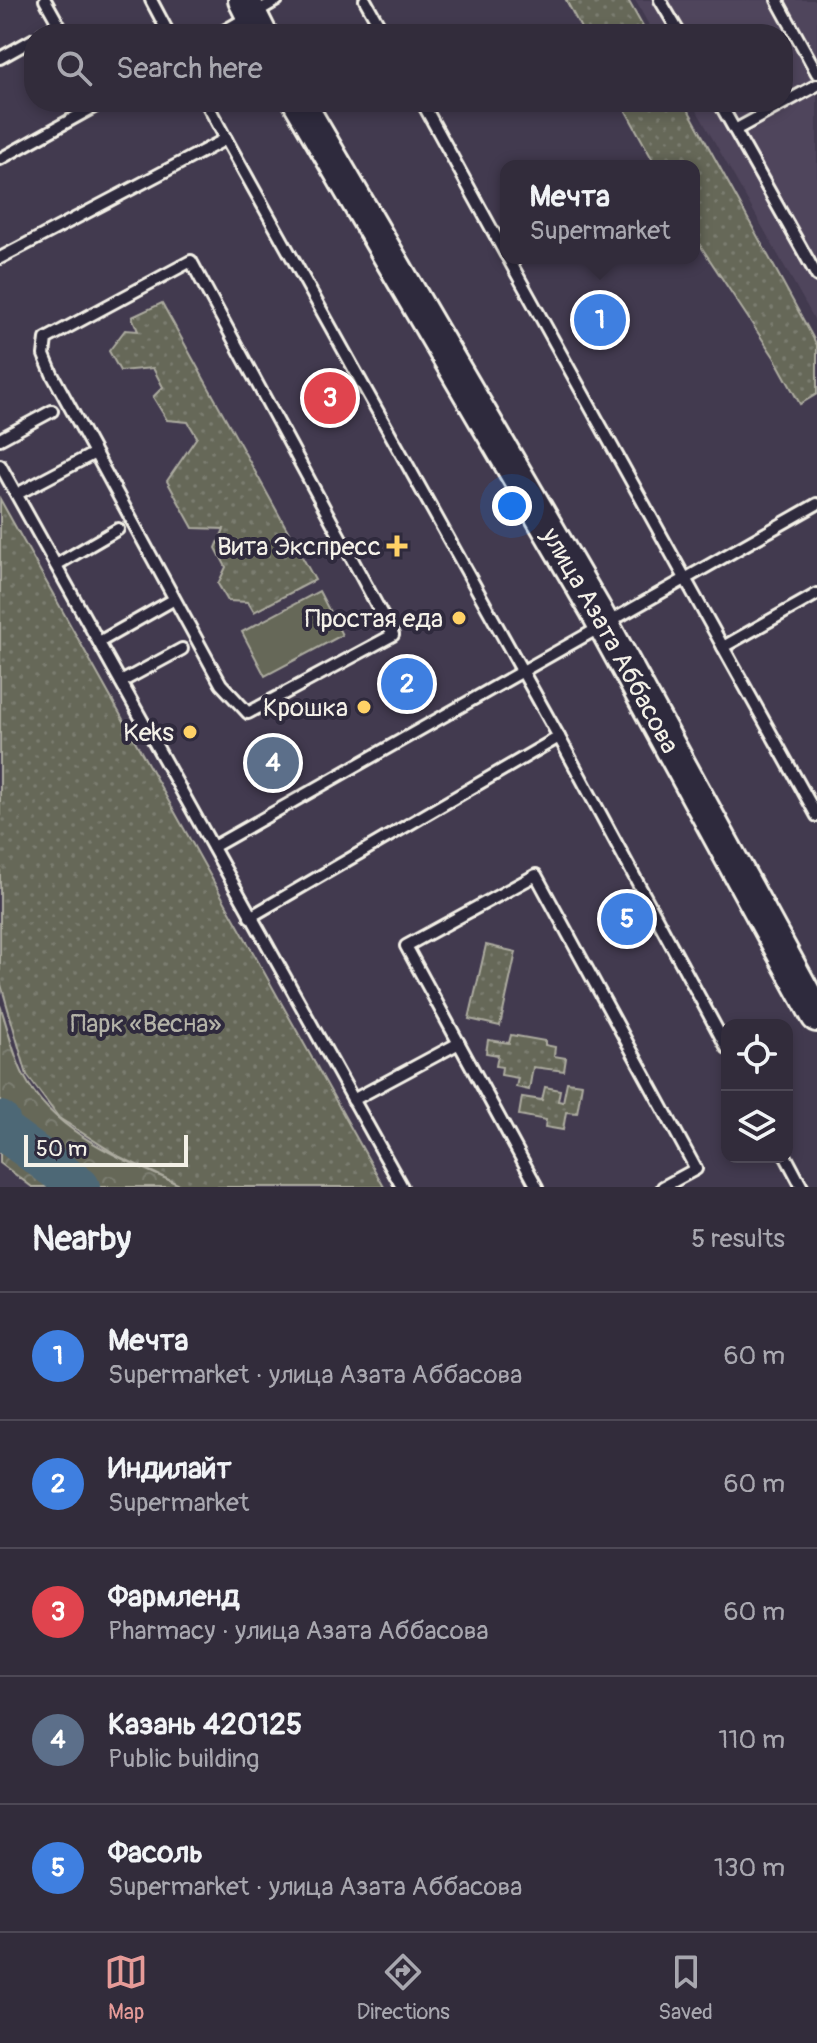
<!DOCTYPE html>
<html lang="en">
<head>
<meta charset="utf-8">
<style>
  body { margin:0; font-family:Pangolin,sans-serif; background:#3d3846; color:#f1f3f6 }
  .controls { position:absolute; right:24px; bottom:24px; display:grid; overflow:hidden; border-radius:16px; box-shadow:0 4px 12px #0003 }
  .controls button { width:72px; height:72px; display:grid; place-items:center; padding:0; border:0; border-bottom:2px solid #4d4855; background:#322c3b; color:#f1f3f6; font:40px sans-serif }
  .scale { position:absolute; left:24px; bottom:20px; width:164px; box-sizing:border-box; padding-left:8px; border:4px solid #f4f1e8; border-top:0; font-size:22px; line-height:28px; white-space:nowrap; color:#f4f1e8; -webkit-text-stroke:6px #2f2a3d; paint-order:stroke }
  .you { position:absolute; left:512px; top:506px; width:28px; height:28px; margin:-20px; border:6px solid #fff; border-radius:50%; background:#1a73e8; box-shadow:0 0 0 12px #1a73e833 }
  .badge { display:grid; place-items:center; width:52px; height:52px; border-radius:50%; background:#e69b98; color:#fff; font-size:26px; font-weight:700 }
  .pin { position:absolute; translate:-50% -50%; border:4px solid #fff; box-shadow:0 2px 8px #0006 }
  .popup { position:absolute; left:500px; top:160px; width:200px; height:104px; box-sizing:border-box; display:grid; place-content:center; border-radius:16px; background:#322c3b; filter:drop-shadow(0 2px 6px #0005); font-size:26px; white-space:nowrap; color:#a8a7af }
  .popup b { font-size:30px; color:#f1f3f6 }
  .popup::after { content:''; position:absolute; left:50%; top:100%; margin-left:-16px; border:16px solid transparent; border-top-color:#322c3b }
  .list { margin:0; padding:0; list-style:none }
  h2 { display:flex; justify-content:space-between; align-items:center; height:104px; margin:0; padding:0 32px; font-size:34px }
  h2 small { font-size:26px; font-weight:400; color:#a8a7af }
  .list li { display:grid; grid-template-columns:52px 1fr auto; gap:24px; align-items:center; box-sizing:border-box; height:128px; padding:0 32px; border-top:2px solid #4d4855 }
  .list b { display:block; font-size:30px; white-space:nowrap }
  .list p { margin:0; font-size:26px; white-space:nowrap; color:#a8a7af }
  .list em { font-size:26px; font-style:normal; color:#a8a7af }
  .icon { flex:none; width:44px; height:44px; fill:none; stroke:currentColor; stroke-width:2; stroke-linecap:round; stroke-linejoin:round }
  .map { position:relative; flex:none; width:817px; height:1187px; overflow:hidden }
  .search { position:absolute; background:#322c3b; box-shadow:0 4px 12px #0003; left:24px; right:24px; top:24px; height:88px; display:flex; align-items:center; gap:20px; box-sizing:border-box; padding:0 28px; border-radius:32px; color:#a8a7af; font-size:30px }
  .sheet { height:744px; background:#322c3b }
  nav { display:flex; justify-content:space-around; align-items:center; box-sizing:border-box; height:112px; border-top:2px solid #4d4855; background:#322c3b; font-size:22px; color:#a8a7af }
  nav a { display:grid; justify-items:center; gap:4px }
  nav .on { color:#e69b98 }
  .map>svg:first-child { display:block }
  .built { fill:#50455c }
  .forest { fill:url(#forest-crowns); stroke:#adaca0; stroke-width:2 }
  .park { fill:url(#park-dots); stroke:#adaca0; stroke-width:2 }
  .pitch { fill:#666859; stroke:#adaca0; stroke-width:2 }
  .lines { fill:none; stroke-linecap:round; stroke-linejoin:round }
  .river { stroke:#4e6776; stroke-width:40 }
  .lane-casing { stroke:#f4f1e8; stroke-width:16 }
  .secondary-casing { stroke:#f4f1e8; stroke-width:36 }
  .lane { stroke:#2f2a3d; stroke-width:10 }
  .secondary { stroke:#2f2a3d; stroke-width:30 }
  .poi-dot { fill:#ffd166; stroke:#2f2a3d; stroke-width:3 }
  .labels { text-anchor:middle; stroke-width:8; stroke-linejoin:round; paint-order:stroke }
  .poi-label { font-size:26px; fill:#f4f1e8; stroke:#2f2a3d; text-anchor:end }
  .street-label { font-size:26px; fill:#f4f1e8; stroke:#2f2a3d }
  .park-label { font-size:26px; fill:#b4b3a8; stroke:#2f2a3d }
</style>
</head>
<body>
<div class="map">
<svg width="817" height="1187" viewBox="0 0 817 1187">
  <defs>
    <pattern id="forest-crowns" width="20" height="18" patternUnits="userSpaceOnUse" patternTransform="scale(2)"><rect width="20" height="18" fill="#666859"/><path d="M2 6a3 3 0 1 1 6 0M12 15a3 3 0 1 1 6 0" fill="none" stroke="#7c7e71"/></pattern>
    <pattern id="park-dots" width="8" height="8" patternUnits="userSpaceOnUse" patternTransform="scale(2)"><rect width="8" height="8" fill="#666859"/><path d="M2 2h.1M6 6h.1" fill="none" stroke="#7c7e71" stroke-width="1.8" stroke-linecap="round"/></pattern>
  </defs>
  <rect width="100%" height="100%" fill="#423a4f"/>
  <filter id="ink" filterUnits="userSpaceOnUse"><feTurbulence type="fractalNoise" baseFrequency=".0125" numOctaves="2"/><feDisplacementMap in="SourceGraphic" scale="16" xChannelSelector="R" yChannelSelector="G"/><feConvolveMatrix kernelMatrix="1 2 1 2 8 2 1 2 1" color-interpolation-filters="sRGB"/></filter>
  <g filter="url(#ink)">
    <path class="built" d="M635,0H817V324L692,102H783V34H654Z"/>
    <path class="forest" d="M0,1005C8,1028 13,1055 24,1076C55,1135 126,1160 184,1187H32L0,1163Z"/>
    <g class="park">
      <path d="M566,0H628L647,34H584Z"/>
      <path d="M621,102H684L817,345V394L800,404L774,357L694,236V166H656Z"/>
      <path d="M162,303L315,580L254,612L248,602L228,601L218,584L226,567L216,548L224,529L193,528L167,481L197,437L188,422L167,420L153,397L163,387L153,368L120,371L109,351L125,330L138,331L132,317Z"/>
      <path d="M0,499L384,1187H184L120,1157L59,1118L27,1075L0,981Z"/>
      <path d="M486,945L516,952L500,1026L469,1019Z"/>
      <path d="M511,1035L545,1041V1045L555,1047L554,1056L566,1058L564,1071L533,1067L529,1090L516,1087L518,1078L501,1075L502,1067L496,1066L498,1055L486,1053L488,1040L509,1043Z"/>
      <path d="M567,1082L582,1084L577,1113L566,1112L563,1130L545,1127L546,1120L519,1115L522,1097L542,1100L545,1087L560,1090L558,1101L563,1102Z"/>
    </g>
    <path class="pitch" d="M319,591L342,635L265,676L242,632Z"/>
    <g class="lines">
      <path class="river" d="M0,1121L5,1132L80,1187"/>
      <defs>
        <g id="lane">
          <path d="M151,0L169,34"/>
          <path d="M365,0L384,34"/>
          <path d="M660,0L680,34"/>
          <path d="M777,0L817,73"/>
          <path d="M42,34L59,25L45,0"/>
          <path d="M219,34L277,0"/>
          <path d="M0,58L34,39"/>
          <path d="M206,102L226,139"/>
          <path d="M422,102L506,255"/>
          <path d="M719,102L817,276"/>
          <path d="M735,130L817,85"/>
          <path d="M0,159L103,102"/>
          <path d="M0,258L226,139L559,737"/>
          <path d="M508,258L723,647"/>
          <path d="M191,261L393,635L248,713L221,684L52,374L44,355L46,339Z"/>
          <path d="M0,439L52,411"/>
          <path d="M0,465L402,1187"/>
          <path d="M17,494L93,454"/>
          <path d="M56,565L118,529"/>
          <path d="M817,594L723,647L817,816"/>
          <path d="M99,642L173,600"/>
          <path d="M121,682L182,649"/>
          <path d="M213,847L817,504"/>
          <path d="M250,917L559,737L727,1048"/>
          <path d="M353,1100L459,1043"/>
          <path d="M786,1157L802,1187"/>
          <path d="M537,1187L406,946L536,875L696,1169L663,1187"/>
        </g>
        <g id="secondary">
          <path d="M244,0L261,34"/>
          <path id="s1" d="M299,102L595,609L817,1016"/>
        </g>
      </defs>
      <use href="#lane" class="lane-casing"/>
      <use href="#secondary" class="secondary-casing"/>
      <use href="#lane" class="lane"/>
      <use href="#secondary" class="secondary"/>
    </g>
  </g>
  <g class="poi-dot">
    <path d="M393 534h8v8h8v8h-8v8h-8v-8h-8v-8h8z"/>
    <circle cx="459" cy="618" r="8"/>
    <circle cx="364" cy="707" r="8"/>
    <circle cx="190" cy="732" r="8"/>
  </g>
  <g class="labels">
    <g class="poi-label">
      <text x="381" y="555">Вита Экспресс</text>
      <text x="443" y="627">Простая еда</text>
      <text x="348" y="716">Крошка</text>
      <text x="174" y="741">Keks</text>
    </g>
    <g class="street-label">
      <text dy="9" stroke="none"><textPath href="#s1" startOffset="622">улица Азата Аббасова</textPath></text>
    </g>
    <g class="park-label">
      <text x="146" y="1032">Парк «Весна»</text>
    </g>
  </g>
</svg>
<div class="controls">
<button><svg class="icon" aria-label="locate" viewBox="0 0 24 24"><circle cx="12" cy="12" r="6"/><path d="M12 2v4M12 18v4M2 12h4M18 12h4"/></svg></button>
<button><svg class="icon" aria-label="layers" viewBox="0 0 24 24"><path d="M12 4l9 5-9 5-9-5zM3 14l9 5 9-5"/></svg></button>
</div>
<div class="scale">50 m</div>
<div class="you"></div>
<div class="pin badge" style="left:600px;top:320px;background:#3f7fe0">1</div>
<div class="popup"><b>Мечта</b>Supermarket</div>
<div class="pin badge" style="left:407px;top:684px;background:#3f7fe0">2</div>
<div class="pin badge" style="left:330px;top:398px;background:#e0444e">3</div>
<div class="pin badge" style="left:273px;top:763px;background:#5c6f8a">4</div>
<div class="pin badge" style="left:627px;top:919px;background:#3f7fe0">5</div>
<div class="search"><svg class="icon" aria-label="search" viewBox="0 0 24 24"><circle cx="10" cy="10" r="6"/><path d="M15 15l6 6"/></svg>Search here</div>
</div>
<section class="sheet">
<h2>Nearby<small>5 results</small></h2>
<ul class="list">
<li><span class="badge" style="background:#3f7fe0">1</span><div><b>Мечта</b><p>Supermarket · улица Азата Аббасова</p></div><em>60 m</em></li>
<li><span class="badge" style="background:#3f7fe0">2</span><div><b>Индилайт</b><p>Supermarket</p></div><em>60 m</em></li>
<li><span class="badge" style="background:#e0444e">3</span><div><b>Фармленд</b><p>Pharmacy · улица Азата Аббасова</p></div><em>60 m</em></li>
<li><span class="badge" style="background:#5c6f8a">4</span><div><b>Казань 420125</b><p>Public building</p></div><em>110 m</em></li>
<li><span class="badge" style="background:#3f7fe0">5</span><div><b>Фасоль</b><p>Supermarket · улица Азата Аббасова</p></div><em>130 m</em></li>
</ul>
</section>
<nav>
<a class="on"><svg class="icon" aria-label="map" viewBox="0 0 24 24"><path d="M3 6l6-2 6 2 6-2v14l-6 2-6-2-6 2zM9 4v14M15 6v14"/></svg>Map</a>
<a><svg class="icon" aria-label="directions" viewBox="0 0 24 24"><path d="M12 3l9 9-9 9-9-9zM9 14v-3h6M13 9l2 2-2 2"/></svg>Directions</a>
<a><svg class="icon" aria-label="saved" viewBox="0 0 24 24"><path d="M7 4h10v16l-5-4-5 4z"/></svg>Saved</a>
</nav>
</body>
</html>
